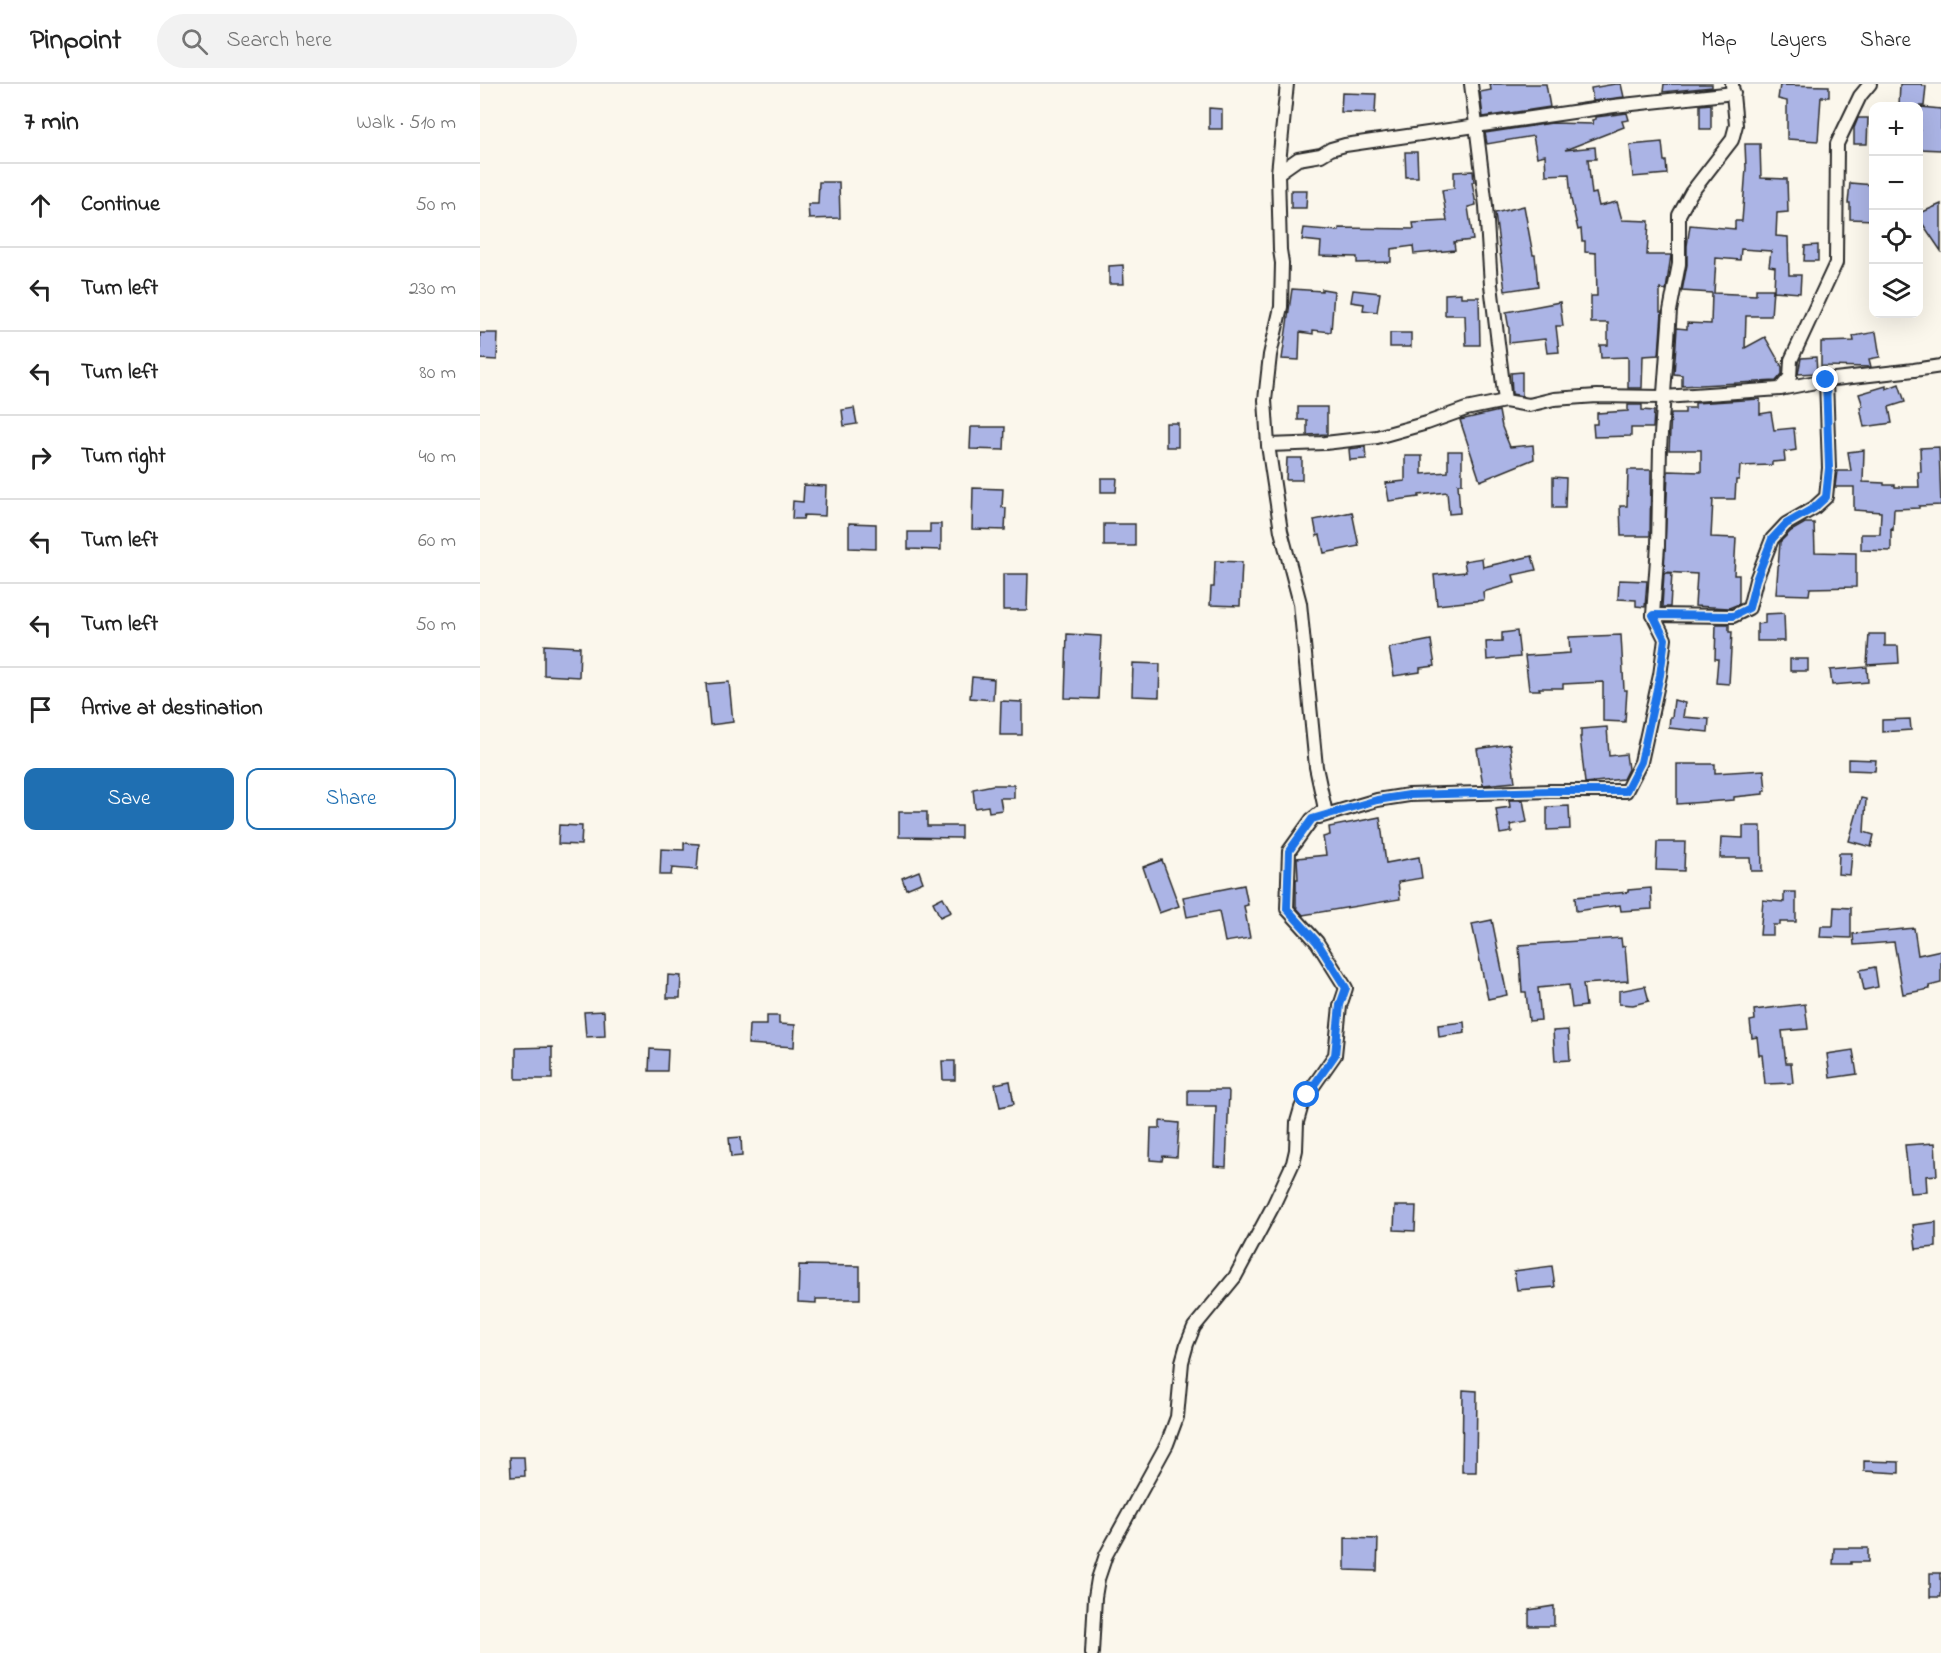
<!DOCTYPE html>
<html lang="en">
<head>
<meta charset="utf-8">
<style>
  body { margin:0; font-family:"Indie Flower",sans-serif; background:#f2f2f2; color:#222 }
  .controls { position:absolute; right:18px; top:18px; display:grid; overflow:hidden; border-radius:12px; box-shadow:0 6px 24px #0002 }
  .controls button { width:54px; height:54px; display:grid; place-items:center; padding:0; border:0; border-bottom:2px solid #e0e0e0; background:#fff; color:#222; font:30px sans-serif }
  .stop { position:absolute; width:18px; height:18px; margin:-14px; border:4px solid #1a73e8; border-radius:50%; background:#fff }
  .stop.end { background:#1a73e8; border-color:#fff; box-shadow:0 2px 6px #0008 }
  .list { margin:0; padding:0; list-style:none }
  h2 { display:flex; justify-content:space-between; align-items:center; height:78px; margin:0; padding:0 24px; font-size:26px }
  h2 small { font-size:20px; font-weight:400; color:#767676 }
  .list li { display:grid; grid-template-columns:39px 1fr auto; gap:18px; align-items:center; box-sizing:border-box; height:84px; padding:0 24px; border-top:2px solid #e0e0e0 }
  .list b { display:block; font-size:22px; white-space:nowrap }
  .list em { font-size:20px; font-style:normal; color:#767676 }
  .actions { display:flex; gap:12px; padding:18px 24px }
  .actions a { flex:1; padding:14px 0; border:2px solid #1f6fb2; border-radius:12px; text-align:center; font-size:21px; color:#1f6fb2 }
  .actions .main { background:#1f6fb2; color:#fff }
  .icon { flex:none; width:33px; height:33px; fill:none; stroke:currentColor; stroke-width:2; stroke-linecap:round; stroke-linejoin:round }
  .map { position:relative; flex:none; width:1461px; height:1569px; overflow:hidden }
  header { display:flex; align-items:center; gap:36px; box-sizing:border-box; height:84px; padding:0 30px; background:#fff; border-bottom:2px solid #e0e0e0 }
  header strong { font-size:28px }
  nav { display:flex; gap:33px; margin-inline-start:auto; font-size:21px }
  .search { width:420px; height:54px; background:#f2f2f2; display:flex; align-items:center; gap:15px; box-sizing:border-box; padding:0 21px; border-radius:33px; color:#767676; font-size:22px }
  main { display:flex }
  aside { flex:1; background:#fff }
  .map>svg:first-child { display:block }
  .building { fill:#abb4e5; stroke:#2b2b2b; stroke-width:1.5 }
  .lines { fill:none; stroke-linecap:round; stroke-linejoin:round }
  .street-casing { stroke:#2b2b2b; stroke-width:16 }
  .street { stroke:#fbf7ec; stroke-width:12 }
  .route { stroke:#1a73e8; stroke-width:8 }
</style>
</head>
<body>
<header>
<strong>Pinpoint</strong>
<div class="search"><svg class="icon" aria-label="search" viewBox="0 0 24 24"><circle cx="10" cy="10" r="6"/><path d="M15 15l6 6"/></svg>Search here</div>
<nav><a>Map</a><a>Layers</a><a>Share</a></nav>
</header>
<main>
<aside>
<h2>7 min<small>Walk · 510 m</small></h2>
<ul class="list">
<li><svg class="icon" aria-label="ahead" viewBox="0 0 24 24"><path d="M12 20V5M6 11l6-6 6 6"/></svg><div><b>Continue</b></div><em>50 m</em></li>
<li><svg class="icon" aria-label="left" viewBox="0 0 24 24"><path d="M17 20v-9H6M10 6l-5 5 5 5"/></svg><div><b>Turn left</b></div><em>230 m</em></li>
<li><svg class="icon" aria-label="left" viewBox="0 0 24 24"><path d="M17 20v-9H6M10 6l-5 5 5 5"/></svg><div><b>Turn left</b></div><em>80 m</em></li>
<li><svg class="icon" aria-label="right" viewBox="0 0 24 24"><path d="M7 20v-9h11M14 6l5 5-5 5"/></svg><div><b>Turn right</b></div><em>40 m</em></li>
<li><svg class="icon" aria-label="left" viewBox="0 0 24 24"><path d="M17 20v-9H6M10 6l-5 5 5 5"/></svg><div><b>Turn left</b></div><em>60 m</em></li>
<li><svg class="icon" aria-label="left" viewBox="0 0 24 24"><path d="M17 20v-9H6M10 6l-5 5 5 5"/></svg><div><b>Turn left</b></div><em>50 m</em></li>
<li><svg class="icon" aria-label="arrive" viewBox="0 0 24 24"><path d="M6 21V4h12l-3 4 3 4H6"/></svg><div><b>Arrive at destination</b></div></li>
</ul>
<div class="actions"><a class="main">Save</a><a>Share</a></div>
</aside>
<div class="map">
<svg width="1461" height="1569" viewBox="0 0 1461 1569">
  <rect width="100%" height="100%" fill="#fbf7ec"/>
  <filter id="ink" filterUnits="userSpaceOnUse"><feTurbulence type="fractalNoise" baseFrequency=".0167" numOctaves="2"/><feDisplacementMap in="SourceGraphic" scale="12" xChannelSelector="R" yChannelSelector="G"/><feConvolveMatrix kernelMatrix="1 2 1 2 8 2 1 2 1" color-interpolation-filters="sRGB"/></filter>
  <g filter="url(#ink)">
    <g class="building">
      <path d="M1010,0H1066L1070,23L1003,33L1000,8L1011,6Z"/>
      <path d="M1135,0H1141L1144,13L1113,17L1111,4Z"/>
      <path d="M1184,0H1232V3L1183,8Z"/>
      <path d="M1420,0H1442V2H1446L1444,22H1419Z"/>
      <path d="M1300,1L1349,2V13H1341L1338,57L1307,55V17L1298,15Z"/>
      <path d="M862,9L896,10L895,29L861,28Z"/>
      <path d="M1231,20V45H1220V21Z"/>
      <path d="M1441,23L1461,25V66L1439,65Z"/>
      <path d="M729,24L742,25V45H729Z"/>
      <path d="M1147,29L1149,36L1142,37L1144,43L1085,66L1115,63L1116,75H1108L1112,110L1116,109L1119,122L1137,118L1142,136L1169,137L1167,171H1191L1186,206L1180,205V228H1182L1179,271L1163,272L1162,304H1148V273L1121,274L1120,261H1128V239H1111V212H1117L1116,169L1105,168V157H1102L1101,145L1098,146L1091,115L1089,90L1066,91L1065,71L1057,73L1053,52L1007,60L1005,49L1072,39L1113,40L1112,36L1116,35V33Z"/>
      <path d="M1378,34H1388L1387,60H1374V44Z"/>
      <path d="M1182,58L1184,77H1186L1187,90L1153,93L1150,61Z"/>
      <path d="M1265,60H1280L1281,94L1307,95L1308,128L1297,129L1296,152L1308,153L1309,191H1321L1320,209L1294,207L1295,183L1289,182L1291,167L1261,165L1260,176L1236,174L1234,209L1276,211V205H1293L1291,232H1266L1265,264L1285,253L1302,283V290L1296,297L1202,302V291L1194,290L1197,244L1207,245V239L1231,240L1232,209L1202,207L1207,181V162L1210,141L1255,145V137H1262L1266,84Z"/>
      <path d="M925,68H937L938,93H926Z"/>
      <path d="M993,87L994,98H992L996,121L988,123L993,156L974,158L975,166L934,170L933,162L911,165V178L877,179V173L840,172L841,158L822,156L824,144L859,147V144L934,145L933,139L967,137L962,106L974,104V88Z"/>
      <path d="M339,98H359L360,134L329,135L328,120H338Z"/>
      <path d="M1370,99L1394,101V136L1370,135V119H1368Z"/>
      <path d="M811,106H827L826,124H811Z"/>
      <path d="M1461,120V167L1438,133V130Z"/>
      <path d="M1044,122L1053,171H1055L1058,202L1025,207L1015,129Z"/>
      <path d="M1338,161V177H1324L1325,162Z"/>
      <path d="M643,181L644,200H629V182Z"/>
      <path d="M812,205L842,207V205L854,207L851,248L833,246V250L820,248L819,276L802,275Z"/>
      <path d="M873,206L900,209L897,228L883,226L884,220L871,218Z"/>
      <path d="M981,209V213H999L1000,261H986L985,231H965V210Z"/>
      <path d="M1080,218L1083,242H1076L1079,268L1067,269L1065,255L1029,259V245L1026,228Z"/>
      <path d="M1396,248L1400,273L1389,275L1391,283L1341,282V258L1374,257L1373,252Z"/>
      <path d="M0,249H18L17,276L0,275Z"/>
      <rect x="910" y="249" width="21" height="14"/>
      <path d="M1336,273L1337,289L1318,290L1321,274Z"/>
      <path d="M1042,288V312L1032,310L1031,289Z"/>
      <path d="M1419,300L1425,318L1409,323L1412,339L1384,343L1380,323L1383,322L1379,310L1406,302V305Z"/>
      <path d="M1280,315V330L1291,328L1294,346L1314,344L1316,366L1304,368L1305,377L1292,378V381L1260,382L1259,396H1256L1255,415H1233L1231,453L1256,454L1254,491H1259V520L1249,524L1215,522L1217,490L1184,488L1188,387L1221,388V366H1189L1191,329H1205V324H1215V319Z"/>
      <path d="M1148,321H1162V326L1174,327L1173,344H1151V352L1114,353L1113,340H1117V329L1148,327Z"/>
      <path d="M818,323H847V350L827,351V336H818Z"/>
      <path d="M374,324L377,340L364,342L362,326Z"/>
      <path d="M1019,327L1022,343L1030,363L1053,361L1054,375L1000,397L980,336Z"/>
      <rect x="686" y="339" width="12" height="24"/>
      <path d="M491,343H525L524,366L490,365Z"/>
      <path d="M885,363L886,375L870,376L869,365Z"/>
      <path d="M1459,363L1461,421L1439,422V424L1414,425L1413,446L1411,445V467L1381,466V450H1400L1401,428L1374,426V403H1355L1357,387H1371L1368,368L1384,366L1383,398L1404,399V401H1415V403H1439L1438,388H1441L1440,364Z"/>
      <path d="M968,367H982V400H978L980,429L969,430L967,408L939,411V413L909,417L906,399L925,397V372H942V390L968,388Z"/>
      <path d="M807,374H822V396H806Z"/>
      <path d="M1148,386H1171L1170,452H1141L1140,422H1147Z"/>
      <path d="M1073,393L1086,394L1085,424H1073Z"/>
      <path d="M621,394H637L636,408H621Z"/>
      <path d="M324,401L346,402L345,432L324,431L323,435H312L313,417L323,418Z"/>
      <path d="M493,404L523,405L522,423L526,424L525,446L492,445Z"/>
      <path d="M872,428L879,462L844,469L840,451L837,452L834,436Z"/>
      <path d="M369,439L396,440V465L369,464Z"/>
      <path d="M1325,439H1334L1335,468L1376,469V503L1330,504L1329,511L1296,510L1300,458L1311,447Z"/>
      <path d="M450,440H461V466L428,465V448H450Z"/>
      <rect x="624" y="440" width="31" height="22"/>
      <path d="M1052,472L1056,486L1033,491L1035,499L1003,508L1004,516L957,521L954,491L986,488L984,477L1002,474L1003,483Z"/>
      <path d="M735,477L762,478L760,522L730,521L731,503H734Z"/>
      <path d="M1184,489H1192L1190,523H1182Z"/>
      <path d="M523,490H548L547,526H523Z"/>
      <path d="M1139,496L1167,497L1165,523L1156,522V516L1138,515Z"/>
      <path d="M1304,529L1305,557H1277V540L1285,539V530Z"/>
      <path d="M1236,540H1249V548H1252L1249,600L1236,599L1238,575H1235Z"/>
      <path d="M1037,547L1040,573L1007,576L1006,558L1022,557V549Z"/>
      <path d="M587,550L621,552L618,615L585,614Z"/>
      <path d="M1389,550H1405V562H1418L1419,579L1387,581Z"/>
      <path d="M1141,551L1144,606H1147L1145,638L1123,637V598L1083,600V604H1059L1060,606H1049L1045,572L1090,569L1089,553Z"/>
      <path d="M951,556L955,582L940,584V588L914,592L909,564Z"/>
      <path d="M64,561L100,563L99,593L64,591Z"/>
      <rect x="1310" y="575" width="18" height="12"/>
      <path d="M653,579L680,580L679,613L652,612Z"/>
      <path d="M1387,583L1388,598L1352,601L1350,586Z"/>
      <path d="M492,593L514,595L513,616L490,614Z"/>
      <path d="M249,598L253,638L230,641L226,600Z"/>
      <path d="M1194,616L1205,619L1203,633L1229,635L1228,648L1189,644L1190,633H1192Z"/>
      <path d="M521,617L542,618V651H520Z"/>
      <path d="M1430,635L1431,646L1402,648V636Z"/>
      <path d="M1127,643L1129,672L1146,670L1148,685L1143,695L1105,699L1100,653H1101V645Z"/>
      <path d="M1030,660L1035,698L1003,701L997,665Z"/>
      <path d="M1368,675L1396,676L1395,687L1368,686Z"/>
      <path d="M1197,680H1235V689L1284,686L1286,707H1283V710L1254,713V716L1197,720Z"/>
      <path d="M513,701H534V714H520L522,726L509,728L508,722L495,724L493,705Z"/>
      <path d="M1381,714L1386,715L1384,748L1394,751L1391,763L1369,757Z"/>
      <path d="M1029,716H1043L1047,738L1030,741L1032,748L1020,750L1016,725L1030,723Z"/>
      <path d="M1089,722L1090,745L1067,746V723Z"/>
      <path d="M419,728H447V742H481V754L419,753Z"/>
      <path d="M900,733L906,779L939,773L942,794L918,798L920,815L823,831L816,823V795H818L817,774L846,771L843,753L850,751L849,743Z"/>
      <path d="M79,741L102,742L101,761L78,760Z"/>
      <path d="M1263,742H1281L1282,787H1271L1270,774H1240L1241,753L1263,754Z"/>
      <path d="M1177,758H1205L1204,787L1176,786Z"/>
      <path d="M204,759L219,760L217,786L192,784L191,791H180L181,765L204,766Z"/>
      <path d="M1359,769H1372L1370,791L1358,790Z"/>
      <path d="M682,776L699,822L679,829L663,783Z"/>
      <path d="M439,787L443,798L426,805L422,794Z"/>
      <path d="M764,801L768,821L764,822L770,854L745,858L739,827L707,833L703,813Z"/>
      <path d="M1171,804L1172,825L1141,827L1140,821L1096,827L1095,813L1148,808V806Z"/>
      <path d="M1304,808H1316V838H1300V841H1293V851H1280L1283,816L1304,818Z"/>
      <path d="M463,813L471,828L460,833L453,818Z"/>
      <path d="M1354,823L1371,824V854L1340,853L1341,842H1353Z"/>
      <path d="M1012,836L1027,911L1008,915L992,840Z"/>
      <path d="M1434,844L1438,871L1461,866V899L1449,902L1450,905L1423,910L1414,858L1374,861L1373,850Z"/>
      <path d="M1141,854L1142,863L1145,862L1148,897L1103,900L1106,922L1092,924L1089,901L1058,904L1061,936L1049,937L1046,908H1042L1039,861Z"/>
      <path d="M1395,883L1398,903L1384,906L1380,886Z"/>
      <path d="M188,891L201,892L200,914H187Z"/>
      <path d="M1165,902L1169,917L1153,921L1139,920V907Z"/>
      <path d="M1325,920L1328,945L1302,947L1306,979H1311L1313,999L1285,1000L1282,971H1279L1277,953L1272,954L1270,937L1275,936L1274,926Z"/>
      <path d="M124,927L125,952L106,953L104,928Z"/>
      <path d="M287,932H299V940L315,941L314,963L268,960L269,941H287Z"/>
      <path d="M984,938L985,949L959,953L958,941Z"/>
      <path d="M1088,946L1090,976L1075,977L1073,947Z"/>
      <path d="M72,963V995H36V964Z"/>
      <path d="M170,965L188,966L187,987H169Z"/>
      <path d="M1373,966L1377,990L1350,994L1347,970Z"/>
      <path d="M462,977H475V996H463Z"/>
      <path d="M530,997L534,1020L520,1023L515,1000Z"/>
      <path d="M708,1006H748L749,1008L746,1083L734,1082L736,1022H708Z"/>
      <path d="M680,1037L699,1039L697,1073L683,1072L682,1077L670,1076L671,1044H680Z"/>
      <path d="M261,1053L262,1072L251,1073L249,1054Z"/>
      <path d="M1455,1059L1457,1091L1446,1092L1447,1108L1430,1109L1425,1061Z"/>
      <path d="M915,1122H936L935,1147L914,1146Z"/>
      <path d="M1456,1138V1163L1436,1165L1433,1141Z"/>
      <path d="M319,1181L380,1182V1215H336V1219L318,1218Z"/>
      <path d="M1072,1182L1075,1203L1037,1206L1034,1187Z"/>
      <path d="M983,1306L997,1307L996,1388H982Z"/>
      <path d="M30,1373H44L45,1392L31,1393Z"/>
      <path d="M1384,1377L1419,1378V1389L1384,1387Z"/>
      <path d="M865,1454L898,1455L897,1487L865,1486Z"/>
      <path d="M1354,1464H1388V1478H1371V1480H1353Z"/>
      <rect x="1450" y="1489" width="11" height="24"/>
      <path d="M1074,1522V1542H1049V1526Z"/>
    </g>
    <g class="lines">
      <defs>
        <g id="street">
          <path d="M991,0L1006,122L1011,201L1025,317"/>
          <path d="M798,89L818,75L841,71L851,65L865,61L1134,22L1254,9"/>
          <path d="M1300,305L1310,293L1311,276L1356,179L1357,60L1380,12L1390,0"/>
          <path d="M788,361L845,359L897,353L947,339L986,325L1025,317L1049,321L1074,315L1117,312L1184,313L1300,305L1346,296L1434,286L1461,282"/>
          <path d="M1173,531L1253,532L1269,524L1276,496L1292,455L1306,440L1334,424L1346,413L1349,384L1346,296"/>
          <path d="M839,733L897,716L929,711L1070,707H1146L1161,678L1180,591L1185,555L1173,531L1178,461L1180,364L1190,227L1199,180V131L1211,109L1252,56L1256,41L1252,0"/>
          <path d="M612,1569L615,1513L618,1495L626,1471L687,1360L697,1333L702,1278L707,1260L714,1243L755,1193L793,1122L813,1079L816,1066L817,1038L821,1024L827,1011L855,971L860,922L866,904L837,858L807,825L809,767L832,735L845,725L836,683L820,519L801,447L788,361L785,316L790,271L801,223L802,179L800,166L798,89L807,0"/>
        </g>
      </defs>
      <use href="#street" class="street-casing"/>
      <use href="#street" class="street"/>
    </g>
  </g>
  <g class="lines" filter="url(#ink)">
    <path class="route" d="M827,1011L855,971L860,921L866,904L837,858L807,825L809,767L832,735L897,716L929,711L1070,707H1146L1161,678L1180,591L1185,555L1173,531L1253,532L1269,524L1276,496L1292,455L1306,440L1334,424L1346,413L1349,384L1346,296"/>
  </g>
</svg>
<div class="controls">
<button>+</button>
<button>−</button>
<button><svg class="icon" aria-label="locate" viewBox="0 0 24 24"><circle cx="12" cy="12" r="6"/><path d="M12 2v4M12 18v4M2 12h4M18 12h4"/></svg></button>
<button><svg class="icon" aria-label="layers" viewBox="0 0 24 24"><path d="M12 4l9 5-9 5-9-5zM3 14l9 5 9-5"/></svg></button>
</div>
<div class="stop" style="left:827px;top:1011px"></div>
<div class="stop end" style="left:1346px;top:296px"></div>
</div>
</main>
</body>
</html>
